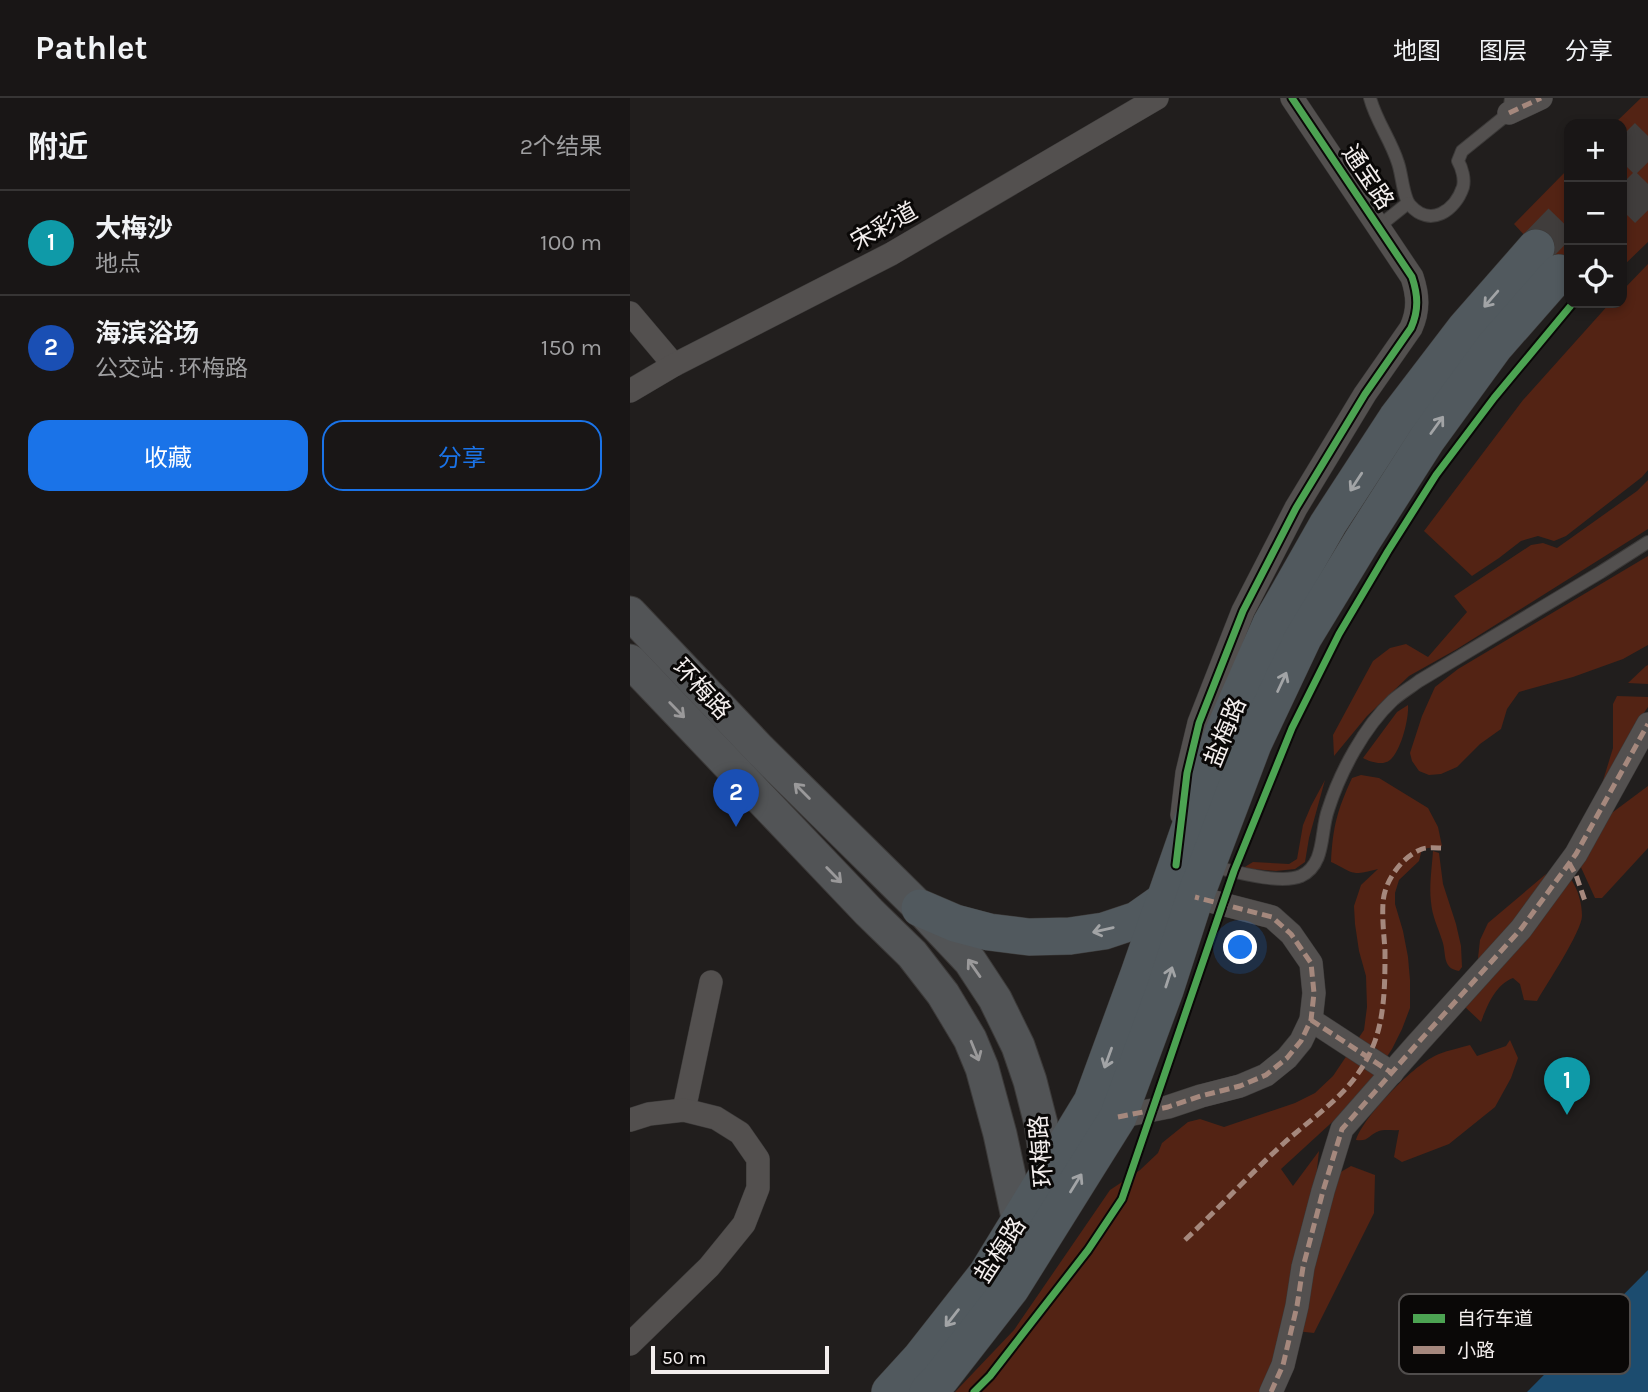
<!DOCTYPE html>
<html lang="zh">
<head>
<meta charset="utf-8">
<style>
  body { margin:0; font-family:Karla,"Noto Sans SC",sans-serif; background:#262323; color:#f1f3f6 }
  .controls { position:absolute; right:21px; top:21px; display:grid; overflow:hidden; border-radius:14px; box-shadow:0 4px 10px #0003 }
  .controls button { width:63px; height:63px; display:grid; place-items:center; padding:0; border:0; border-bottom:2px solid #373535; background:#191616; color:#f1f3f6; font:35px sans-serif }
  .scale { position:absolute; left:21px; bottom:18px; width:178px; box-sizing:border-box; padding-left:7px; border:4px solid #f3eeed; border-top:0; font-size:19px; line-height:24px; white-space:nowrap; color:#f3eeed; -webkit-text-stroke:5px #0a0807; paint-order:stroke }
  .you { position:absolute; left:611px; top:850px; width:24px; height:24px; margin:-18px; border:5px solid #fff; border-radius:50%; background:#1a73e8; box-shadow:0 0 0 10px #1a73e833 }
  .badge { display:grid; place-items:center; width:46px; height:46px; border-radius:50%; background:#1a73e8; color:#fff; font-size:23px; font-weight:700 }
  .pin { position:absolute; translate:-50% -58px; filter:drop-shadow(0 2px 4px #0008) }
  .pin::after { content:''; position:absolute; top:37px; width:24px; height:21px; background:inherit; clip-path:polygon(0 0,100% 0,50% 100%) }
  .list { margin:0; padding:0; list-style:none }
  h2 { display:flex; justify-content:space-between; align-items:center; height:91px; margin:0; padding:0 28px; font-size:30px }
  h2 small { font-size:23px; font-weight:400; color:#9f9fa1 }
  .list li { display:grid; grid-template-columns:46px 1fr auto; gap:21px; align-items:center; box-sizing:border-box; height:105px; padding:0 28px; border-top:2px solid #373535 }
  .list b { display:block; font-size:26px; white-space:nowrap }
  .list p { margin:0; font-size:23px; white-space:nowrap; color:#9f9fa1 }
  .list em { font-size:23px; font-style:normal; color:#9f9fa1 }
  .actions { display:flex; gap:14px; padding:21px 28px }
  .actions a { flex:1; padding:16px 0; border:2px solid #1a73e8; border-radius:21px; text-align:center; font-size:24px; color:#1a73e8 }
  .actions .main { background:#1a73e8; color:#fff }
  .icon { flex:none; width:38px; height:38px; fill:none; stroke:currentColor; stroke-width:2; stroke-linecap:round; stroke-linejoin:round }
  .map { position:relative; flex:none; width:1018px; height:1294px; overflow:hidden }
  header { display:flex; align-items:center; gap:42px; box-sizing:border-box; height:98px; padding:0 35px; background:#191616; border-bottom:2px solid #373535 }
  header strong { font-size:33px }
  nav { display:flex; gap:38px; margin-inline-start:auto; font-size:24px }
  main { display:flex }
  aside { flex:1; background:#191616 }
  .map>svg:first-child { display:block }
  .green { fill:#532314 }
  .water { fill:#1c4c6f }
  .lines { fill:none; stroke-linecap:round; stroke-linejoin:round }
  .primary-tunnel { stroke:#403d3c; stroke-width:37; stroke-dasharray:37 18; stroke-linecap:butt }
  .lane-casing { stroke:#3c3a39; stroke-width:14 }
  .street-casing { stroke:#3c3a39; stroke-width:24 }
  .secondary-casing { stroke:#3c3a39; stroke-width:35 }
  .primary-casing { stroke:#3c3a39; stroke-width:38 }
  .lane { stroke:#53504f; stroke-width:12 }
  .street { stroke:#53504f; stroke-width:23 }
  .secondary { stroke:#525456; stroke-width:33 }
  .primary { stroke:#51595e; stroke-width:37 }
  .quiet { stroke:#a5887d; stroke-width:5; stroke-dasharray:10 5; stroke-linecap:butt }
  .cycleway-casing { stroke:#0a0807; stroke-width:11 }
  .cycleway { stroke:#4ca352; stroke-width:7 }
  .oneway { stroke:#a2a4a6 }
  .oneway2 { stroke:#9a999a }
  .labels { text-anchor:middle; stroke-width:6; stroke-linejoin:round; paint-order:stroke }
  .street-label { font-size:24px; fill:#f3eeed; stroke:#0a0807 }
  .key { fill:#0a0807; stroke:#504d4c; stroke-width:2 }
  .key-label { font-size:19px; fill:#f3eeed }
</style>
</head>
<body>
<header>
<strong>Pathlet</strong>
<nav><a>地图</a><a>图层</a><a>分享</a></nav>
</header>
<main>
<aside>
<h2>附近<small>2个结果</small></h2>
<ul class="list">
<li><span class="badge" style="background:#0f9aa8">1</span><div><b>大梅沙</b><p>地点</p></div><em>100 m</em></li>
<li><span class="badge" style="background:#1a4fb4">2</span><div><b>海滨浴场</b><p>公交站 · 环梅路</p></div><em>150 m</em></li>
</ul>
<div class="actions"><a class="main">收藏</a><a>分享</a></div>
</aside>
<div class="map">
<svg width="1018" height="1294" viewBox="0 0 1018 1294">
  <rect width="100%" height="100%" fill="#211e1d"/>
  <g class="green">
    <path d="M1011,0H1018V144L992,169V26H984Z"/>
    <path d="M939,70V186L884,126Z"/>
    <path d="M1018,166V372L1012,379L936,438L924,443L908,438L891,443L869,460L842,478L794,433L893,302L980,205H992V193Z"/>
    <path d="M1018,382V431L827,551L779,578L737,618L704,658L703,637L743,563L760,550L776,546L798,559L837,514L824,498L901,447L913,445L927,450L1007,393Z"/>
    <path d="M1018,458V547L993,561L943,579L889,594L877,611L871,631L850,646L827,669L811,676L799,677L789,673L782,663L780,655L792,618L805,589L828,571Z"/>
    <path d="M1018,567V586L998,585L1016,568Z"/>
    <path d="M987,598L1018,599V609L1006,626L972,686L983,650V606Z"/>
    <path d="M778,607C779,621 771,653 760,662C753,668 740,664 733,660L767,614Z"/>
    <path d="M731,677L749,680L798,710L808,729L812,748L792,751L789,763L769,782L765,795V806L773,833L778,859L780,882V910L772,931L762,951L741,983L711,1016L651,1071L663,1088L689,1053L685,1090L642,1267L631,1294H325L384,1232L480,1092L510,1072L528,1055L532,1045L558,1024L570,1021L594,1029L665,1005L685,995L703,978L734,932L737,909L736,878L729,853L725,826L724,808L731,787L748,771C720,778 726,776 701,764C703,728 707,713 722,680Z"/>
    <path d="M695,682L679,740L675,764L665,771L646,773L613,770L623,764L659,766L667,761L673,727L681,708Z"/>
    <path d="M1018,688V750L972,800H965L949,765L979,717Z"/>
    <path d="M803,753L809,755L813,786L826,826L831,848L832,869L829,873C811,870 817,855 812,842C808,829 802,818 801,804C799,787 802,769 803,753Z"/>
    <path d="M916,776L913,785L847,869L850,842L858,825Z"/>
    <path d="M941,781C948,792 952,805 952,818C952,833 916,887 907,903L894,902L890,886L883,880C865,887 857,908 851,924L834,908Z"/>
    <path d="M880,942L888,960L881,980L865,1009L819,1046L772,1064L764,1059L769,1032C763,1033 755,1031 749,1033C738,1037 739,1044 726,1042C734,1018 785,965 809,956C819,952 830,950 840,947L847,958L876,948Z"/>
    <path d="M721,1068L745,1077L744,1115L684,1235L666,1233L709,1075Z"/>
  </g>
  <path class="water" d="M1018,1172V1294H897Z"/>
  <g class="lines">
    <g class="primary-tunnel">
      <path d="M992,64L1018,38"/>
      <path d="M992,112L1018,86"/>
      <path d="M906,150L939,116"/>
    </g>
    <defs>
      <g id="lane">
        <path d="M740,0C746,23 761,42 768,65C772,76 773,99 780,107C800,130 825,113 833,89C835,81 832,70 828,63L832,53L879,15L881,0"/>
        <path d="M748,129L778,105"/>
        <path d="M581,768C603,773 650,787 671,778C696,766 690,734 698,712C710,674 734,629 763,602C771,595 781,589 789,583L971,474L1018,444"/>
      </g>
      <g id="street">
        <path d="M879,15L911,0"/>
        <path d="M0,215L44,267"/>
        <path d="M0,293L44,267L261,156L527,0"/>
        <path d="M552,717L557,675L569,625L613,513L666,410L735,296L781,230C789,212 788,197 782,179L662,0"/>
        <path d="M681,922L762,975"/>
        <path d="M54,1012L81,884"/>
        <path d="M488,1019L538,1009L571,998L610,988L636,977L657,960L671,943L681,922L684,895L681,865L661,836L642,819L565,799"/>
        <path d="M0,1022L19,1016L54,1012L86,1020L110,1035L128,1061V1090L114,1126L79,1169L0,1246"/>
        <path d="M641,1294L653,1267L667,1208L673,1169L693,1093L712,1031L786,947L891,831L946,756L1018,626"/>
      </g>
      <g id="secondary">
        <path d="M0,515L130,652L290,810L340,863L365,901L388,948L400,983L411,1026L418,1076L416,1092"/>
        <path d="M0,563L239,814L282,856L313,896L340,941L352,970L370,1036L389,1124L403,1136"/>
      </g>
      <g id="primary">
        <path d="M290,810L325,825L359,834L399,839L440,838L474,833L507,822L534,803"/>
        <path d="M260,1294L291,1260L357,1176L462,1004L509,876L593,635L641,526L698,426L767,320L835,231L906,150"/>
        <path d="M298,1294L311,1280L381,1190L488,1019L535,892L565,799L623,646L673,540L732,443L797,341L864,249L929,175"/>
      </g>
    </defs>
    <use href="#lane" class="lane-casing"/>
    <use href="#street" class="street-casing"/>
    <use href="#secondary" class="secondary-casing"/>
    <use href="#primary" class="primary-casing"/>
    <use href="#lane" class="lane"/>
    <use href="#street" class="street"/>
    <use href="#secondary" class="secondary"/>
    <use href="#primary" class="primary"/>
    <g class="quiet">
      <path d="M879,15L911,0"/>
      <path d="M939,765L946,777L956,806"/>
      <path d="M681,922L762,975"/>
      <path d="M488,1019L538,1009L571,998L610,988L636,977L657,960L671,943L681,922L684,895L681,865L661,836L642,819L565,799"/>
      <path d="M555,1142C589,1110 620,1076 654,1045C691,1012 727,992 745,943C755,915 755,882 755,853C754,837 752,821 753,805C754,784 771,759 792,751C798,749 807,750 813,750"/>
      <path d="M641,1294L653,1267L667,1208L673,1169L693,1093L712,1031L786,947L891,831L946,756L1018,626"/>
    </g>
    <defs>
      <g id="cycleway">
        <path d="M546,767L557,675L569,625L613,513L666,410L735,296L781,230C789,212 788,197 782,179L662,0"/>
        <path d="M344,1294L360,1278L458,1152L492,1101L604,773L662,630L709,536L758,453L806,377L864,300L943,205"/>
      </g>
    </defs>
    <use href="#cycleway" class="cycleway-casing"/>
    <use href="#cycleway" class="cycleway"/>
  </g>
  <defs><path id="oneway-shaft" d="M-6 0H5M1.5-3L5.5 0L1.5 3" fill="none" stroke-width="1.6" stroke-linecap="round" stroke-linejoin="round" transform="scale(1.75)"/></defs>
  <g class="oneway">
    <use href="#oneway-shaft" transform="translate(861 201) rotate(131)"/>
    <use href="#oneway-shaft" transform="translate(807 327) rotate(-54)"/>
    <use href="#oneway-shaft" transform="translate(726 384) rotate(123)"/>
    <use href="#oneway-shaft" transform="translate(652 584) rotate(-65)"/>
    <use href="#oneway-shaft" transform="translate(473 832) rotate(167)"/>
    <use href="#oneway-shaft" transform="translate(539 879) rotate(-72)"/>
    <use href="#oneway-shaft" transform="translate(478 960) rotate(110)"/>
    <use href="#oneway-shaft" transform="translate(446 1085) rotate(-58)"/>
    <use href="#oneway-shaft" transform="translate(322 1220) rotate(128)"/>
  </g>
  <g class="oneway2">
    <use href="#oneway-shaft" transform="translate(47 612) rotate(46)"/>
    <use href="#oneway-shaft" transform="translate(172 693) rotate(-135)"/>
    <use href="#oneway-shaft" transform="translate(204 777) rotate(46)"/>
    <use href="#oneway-shaft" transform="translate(344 870) rotate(-125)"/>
    <use href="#oneway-shaft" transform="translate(345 953) rotate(68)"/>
  </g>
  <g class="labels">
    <g class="street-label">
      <text transform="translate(738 79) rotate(56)" y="8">通宝路</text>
      <text transform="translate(254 128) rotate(-29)" y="8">宋彩道</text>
      <text transform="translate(72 591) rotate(47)" y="8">环梅路</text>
      <text transform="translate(595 634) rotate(-68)" y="8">盐梅路</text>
      <text transform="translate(411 1053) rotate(-95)" y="8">环梅路</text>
      <text transform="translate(370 1152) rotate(-57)" y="8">盐梅路</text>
    </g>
  </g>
  <rect x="769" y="1196" width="231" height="80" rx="10" class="key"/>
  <rect x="783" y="1216" width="32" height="9" fill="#4ca352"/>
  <rect x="783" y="1248" width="32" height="8" fill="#a5887d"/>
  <g class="key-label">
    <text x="827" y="1227">自行车道</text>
    <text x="827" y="1259">小路</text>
  </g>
</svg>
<div class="controls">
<button>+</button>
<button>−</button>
<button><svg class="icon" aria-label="locate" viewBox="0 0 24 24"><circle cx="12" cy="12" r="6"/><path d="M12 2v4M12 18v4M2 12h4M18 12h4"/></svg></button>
</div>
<div class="scale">50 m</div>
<div class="you"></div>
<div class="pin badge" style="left:937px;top:1017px;background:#0f9aa8">1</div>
<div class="pin badge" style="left:106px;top:729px;background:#1a4fb4">2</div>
</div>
</main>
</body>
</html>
